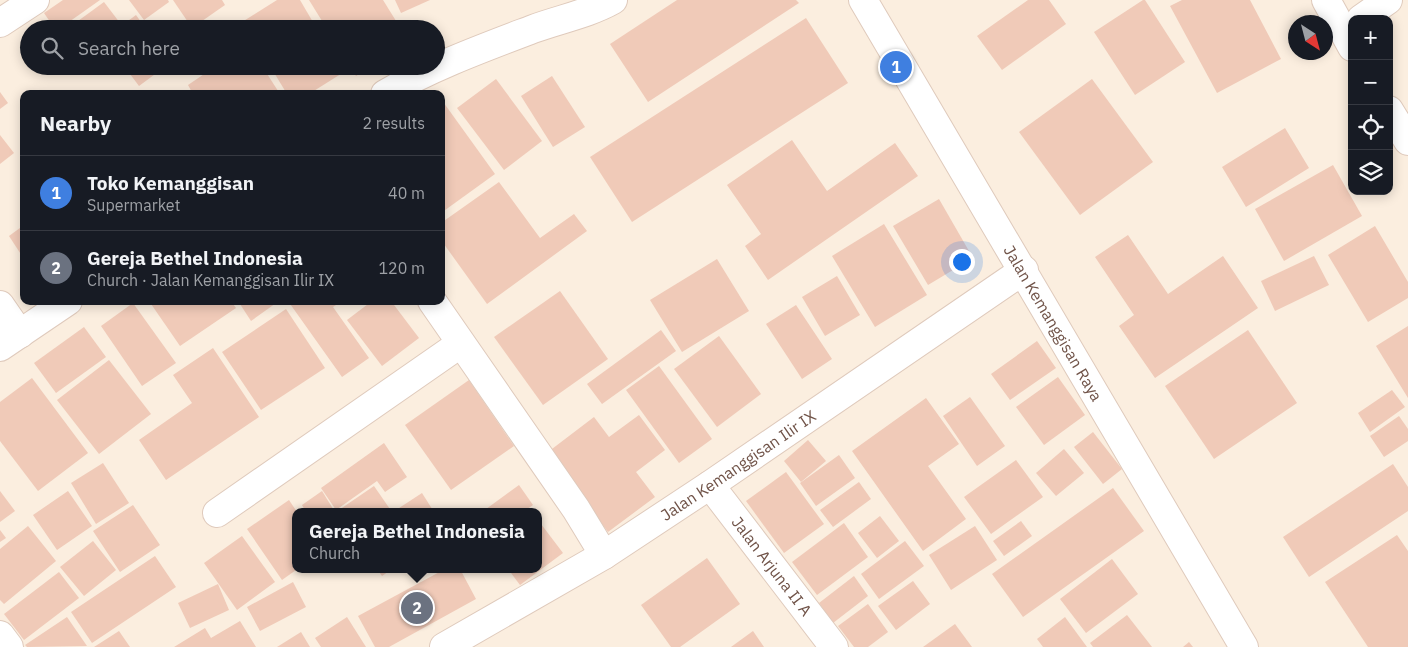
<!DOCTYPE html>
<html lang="en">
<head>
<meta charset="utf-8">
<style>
  body { margin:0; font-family:"IBM Plex Sans",sans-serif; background:#20242c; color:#f1f3f6 }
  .controls { position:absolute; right:15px; top:15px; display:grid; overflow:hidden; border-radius:10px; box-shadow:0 2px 12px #0003 }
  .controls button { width:45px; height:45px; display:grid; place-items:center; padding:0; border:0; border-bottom:1px solid #363941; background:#171b24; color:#f1f3f6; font:25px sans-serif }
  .compass { position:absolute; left:1288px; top:15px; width:45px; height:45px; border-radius:50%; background:#171b24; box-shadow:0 2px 12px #0003; rotate:144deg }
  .you { position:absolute; left:961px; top:261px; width:18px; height:18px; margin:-12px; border:4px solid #fff; border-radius:50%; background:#1a73e8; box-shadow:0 0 0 8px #1a73e833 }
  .badge { display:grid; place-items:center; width:32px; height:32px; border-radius:50%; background:#1a73e8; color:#fff; font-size:16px; font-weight:700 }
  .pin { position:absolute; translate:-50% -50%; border:2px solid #fff; box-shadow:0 1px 5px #0006 }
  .popup { position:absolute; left:292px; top:508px; width:250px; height:65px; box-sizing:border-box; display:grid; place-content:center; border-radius:10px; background:#171b24; filter:drop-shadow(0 1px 4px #0005); font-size:16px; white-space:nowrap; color:#9ea1a6 }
  .popup b { font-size:19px; color:#f1f3f6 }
  .popup::after { content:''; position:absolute; left:50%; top:100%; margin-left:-10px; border:10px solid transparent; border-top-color:#171b24 }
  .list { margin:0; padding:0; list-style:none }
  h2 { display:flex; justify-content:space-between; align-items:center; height:65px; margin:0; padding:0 20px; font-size:21px }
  h2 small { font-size:16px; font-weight:400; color:#9ea1a6 }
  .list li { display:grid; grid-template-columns:32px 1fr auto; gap:15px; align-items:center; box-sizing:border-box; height:75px; padding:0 20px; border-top:1px solid #363941 }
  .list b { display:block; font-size:19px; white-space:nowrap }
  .list p { margin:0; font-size:16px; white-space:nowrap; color:#9ea1a6 }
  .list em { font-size:16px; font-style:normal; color:#9ea1a6 }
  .icon { flex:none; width:28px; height:28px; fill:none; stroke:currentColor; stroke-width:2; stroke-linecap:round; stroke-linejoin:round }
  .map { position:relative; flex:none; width:1408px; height:647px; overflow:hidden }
  .search { position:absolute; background:#171b24; box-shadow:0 2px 12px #0003; left:20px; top:20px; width:425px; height:55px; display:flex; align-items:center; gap:12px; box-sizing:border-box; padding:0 18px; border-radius:28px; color:#9ea1a6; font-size:19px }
  .panel { position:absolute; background:#171b24; box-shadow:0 2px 12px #0003; left:20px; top:90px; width:425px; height:215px; border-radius:10px }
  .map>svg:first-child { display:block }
  .building { fill:#f0cab8 }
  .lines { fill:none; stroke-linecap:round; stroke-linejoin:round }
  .minor-casing { stroke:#dfcabc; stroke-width:30 }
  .tertiary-casing { stroke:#dfcabc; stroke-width:30 }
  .minor { stroke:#fff; stroke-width:28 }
  .tertiary { stroke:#fff; stroke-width:28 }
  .labels { text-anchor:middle; stroke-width:5; stroke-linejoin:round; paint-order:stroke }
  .street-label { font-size:16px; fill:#705348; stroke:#fff3e5 }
</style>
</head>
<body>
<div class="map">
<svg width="1408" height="647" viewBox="0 0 1408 647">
  <rect width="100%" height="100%" fill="#fbeedf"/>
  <g class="building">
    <path d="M63,0H100L59,29H55L44,13Z"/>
    <path d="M129,0H168L169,2L144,20Z"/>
    <path d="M173,0H222L225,5L192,28Z"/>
    <path d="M277,0H300L317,29H247L242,22Z"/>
    <path d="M309,0H383L401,29H327Z"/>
    <path d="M395,0H430L401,13Z"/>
    <path d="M677,0H796L799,3L648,102L610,44Z"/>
    <path d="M1028,0H1049L1066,24L1002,70L977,36Z"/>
    <path d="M1143,0H1145L1185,62L1135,95L1094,32Z"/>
    <path d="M1182,0H1250L1281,59L1217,93L1170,6Z"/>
    <path d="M104,2L120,23L112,29H67Z"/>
    <path d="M136,15L146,29H117Z"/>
    <path d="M806,18L848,83L632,222L590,157Z"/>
    <path d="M124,66H166L139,86Z"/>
    <path d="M216,66H262L280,94H193L188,85Z"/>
    <path d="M270,66H341L344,72L309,94H287Z"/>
    <path d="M350,66H372L356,76Z"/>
    <path d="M552,76L585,127L553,147L521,96Z"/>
    <path d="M496,79L542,141L504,170L457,108Z"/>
    <path d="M1092,79L1153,162L1080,215L1019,132Z"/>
    <path d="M0,92L8,103L0,109Z"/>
    <path d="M441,99L495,174L441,213Z"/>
    <path d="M1285,128L1309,168L1246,207L1222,167Z"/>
    <path d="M0,135L14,153L0,164Z"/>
    <path d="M792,140L827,191L895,143L918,176L768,280L745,246L761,234L727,185Z"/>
    <path d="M1333,165L1362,216L1284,261L1255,209Z"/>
    <path d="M499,182L540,238L574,214L587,231L487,304L441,240V223Z"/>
    <path d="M939,199L973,258L928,285L893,226Z"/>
    <path d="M884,224L927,295L875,327L832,256Z"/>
    <path d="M24,225V259L9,236Z"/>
    <path d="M1375,226L1408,282V298L1368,322L1328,255Z"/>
    <path d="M1128,235L1168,294L1223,256L1258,308L1155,378L1119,326L1134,315L1095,257Z"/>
    <path d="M1314,256L1329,285L1275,311L1261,281Z"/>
    <path d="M717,259L749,311L682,352L650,300Z"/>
    <path d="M837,276L860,315L825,336L802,297Z"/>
    <path d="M560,291L608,359L543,405L494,337Z"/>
    <path d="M149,301H231L236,308L180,346Z"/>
    <path d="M238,301H279L251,321Z"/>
    <path d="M288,301H342L333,307L369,358L342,377Z"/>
    <path d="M372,301H391L419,338L382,366L347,320Z"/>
    <path d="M133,303L176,363L142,386L101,326Z"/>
    <path d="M796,305L832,359L802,379L766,324Z"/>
    <path d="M286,309L325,368L261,410L222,352Z"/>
    <path d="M1408,326V398L1376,346Z"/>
    <path d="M84,327L106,357L56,393L34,363Z"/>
    <path d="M661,330L676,351L602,404L587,384Z"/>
    <path d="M1248,330L1297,403L1214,459L1165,386Z"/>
    <path d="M719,336L761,394L717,427L674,369Z"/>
    <path d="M1037,341L1056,368L1010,400L991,374Z"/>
    <path d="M213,348L259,417L166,480L139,440L192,403L173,375Z"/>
    <path d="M109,360L151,414L99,454L57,400Z"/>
    <path d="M659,366L712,439L679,463L626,390Z"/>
    <path d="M1058,377L1085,415L1044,445L1016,407Z"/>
    <path d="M32,378L88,453L38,491L0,441V402Z"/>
    <path d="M469,380L514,446L451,490L405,425Z"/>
    <path d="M1392,390L1405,407L1370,432L1358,413Z"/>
    <path d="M970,397L1005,446L977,466L943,416Z"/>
    <path d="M926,398L959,444L928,466L966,519L923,551L852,451Z"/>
    <path d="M639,415L665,450L636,472L655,497L608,532L548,452L594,417L609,437Z"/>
    <path d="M1399,416L1408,429V441L1384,457L1370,436Z"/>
    <path d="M1093,432L1122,469L1103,484L1074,447Z"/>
    <path d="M808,440L826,461L801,482L784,461Z"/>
    <path d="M384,443L407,477L385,492L377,481L336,510L321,488Z"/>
    <path d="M1064,449L1084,473L1056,496L1036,473Z"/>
    <path d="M839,455L855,478L816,506L800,483Z"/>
    <path d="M1016,460L1043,497L991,534L964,497Z"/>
    <path d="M103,463L129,503L96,524L71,483Z"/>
    <path d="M1393,464L1408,487V511L1309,577L1283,537Z"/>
    <path d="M786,472L824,524L784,553L746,501Z"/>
    <path d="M859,482L871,499L833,527L820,510Z"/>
    <path d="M519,485L533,505L523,512H482Z"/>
    <path d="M374,486L392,512H336Z"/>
    <path d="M1113,488L1144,531L1023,617L992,574Z"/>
    <path d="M0,491L15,511L0,522Z"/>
    <path d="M68,491L92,526L57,550L33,515Z"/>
    <path d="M322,491L335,512H306L302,505Z"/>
    <path d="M422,493L434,512H393Z"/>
    <path d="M289,500L297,512L296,570L282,580L247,529Z"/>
    <path d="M133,505L160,545L120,572L93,531Z"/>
    <path d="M880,516L899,541L877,558L858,533Z"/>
    <path d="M538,520L563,553L520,585L508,569H538Z"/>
    <path d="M1021,521L1032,536L1004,556L993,541Z"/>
    <path d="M844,523L868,557L817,595L792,562Z"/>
    <path d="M28,526L56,561L4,604L0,600V549Z"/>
    <path d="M975,526L997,560L951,590L929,555Z"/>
    <path d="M0,530L6,538L0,542Z"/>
    <path d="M1397,535L1408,551V647H1368L1325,582Z"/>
    <path d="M242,536L275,582L237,610L204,563Z"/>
    <path d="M93,541L116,570L84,596L60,567Z"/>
    <path d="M905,541L924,566L879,599L861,574Z"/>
    <path d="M155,556L176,587L92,643L71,612Z"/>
    <path d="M707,558L740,604L680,647H671L641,605Z"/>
    <path d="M1112,559L1138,594L1086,633L1060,599Z"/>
    <path d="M377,569H392L382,576Z"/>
    <path d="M445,569H460L476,599L389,647H375L358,616Z"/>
    <path d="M59,572L79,598L24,640L4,614Z"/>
    <path d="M854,576L868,596L833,623L819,603Z"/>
    <path d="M913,581L930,604L896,630L878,606Z"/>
    <path d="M293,582L306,607L260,631L247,607Z"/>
    <path d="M218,584L229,610L190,628L178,603Z"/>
    <path d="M868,604L888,632L868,647H854L838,626Z"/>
    <path d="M1127,615L1152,647H1093L1090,643Z"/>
    <path d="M67,617L87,646L27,647L25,645Z"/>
    <path d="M347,617L366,647H321L315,638Z"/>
    <path d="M1065,617L1087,647H1043L1037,639Z"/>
    <path d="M240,621L256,647H174L205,628L211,638Z"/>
    <path d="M955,624L972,647H923Z"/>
    <path d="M119,631L130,647H94Z"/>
    <path d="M753,631L764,647H731Z"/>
    <path d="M301,632L310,647H277Z"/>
    <path d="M1189,642L1193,647H1183Z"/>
  </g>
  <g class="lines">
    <defs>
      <g id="minor">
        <path d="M1326,0L1352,47"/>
        <path d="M1361,19L1388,0"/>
        <path d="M0,23L35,0"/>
        <path d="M385,94C431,67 483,48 533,29C560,19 588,14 613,0"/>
        <path d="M1389,110L1408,141"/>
        <path d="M432,301L576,509L604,555"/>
        <path d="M0,305L20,334"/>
        <path d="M0,347L68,301"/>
        <path id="s1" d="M710,485L834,647"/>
        <path d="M217,513L460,344"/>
        <path d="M0,635L9,647"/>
      </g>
      <g id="tertiary">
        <path id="s2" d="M863,0L1244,647"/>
        <path id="s3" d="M444,647L604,555L710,485L1024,270"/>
      </g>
    </defs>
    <use href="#minor" class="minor-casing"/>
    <use href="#tertiary" class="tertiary-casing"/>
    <use href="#minor" class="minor"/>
    <use href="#tertiary" class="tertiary"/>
  </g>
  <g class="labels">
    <g class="street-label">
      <text dy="6" stroke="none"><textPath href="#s2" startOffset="375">Jalan Kemanggisan Raya</textPath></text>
      <text dy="6" stroke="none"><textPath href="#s3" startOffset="346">Jalan Kemanggisan Ilir IX</textPath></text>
      <text dy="6" stroke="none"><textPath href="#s1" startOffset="102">Jalan Arjuna II A</textPath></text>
    </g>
  </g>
</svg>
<div class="controls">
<button>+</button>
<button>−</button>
<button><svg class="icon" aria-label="locate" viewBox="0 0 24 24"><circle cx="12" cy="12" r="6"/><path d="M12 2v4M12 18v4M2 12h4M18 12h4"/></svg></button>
<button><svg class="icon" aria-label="layers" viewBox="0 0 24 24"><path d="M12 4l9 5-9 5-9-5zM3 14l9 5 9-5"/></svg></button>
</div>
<svg class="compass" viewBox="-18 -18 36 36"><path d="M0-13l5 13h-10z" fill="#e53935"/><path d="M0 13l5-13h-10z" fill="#9ea1a6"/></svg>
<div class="you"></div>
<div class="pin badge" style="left:896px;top:67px;background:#3f7fe0">1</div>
<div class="pin badge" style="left:417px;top:608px;background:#6b7280">2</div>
<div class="popup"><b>Gereja Bethel Indonesia</b>Church</div>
<div class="search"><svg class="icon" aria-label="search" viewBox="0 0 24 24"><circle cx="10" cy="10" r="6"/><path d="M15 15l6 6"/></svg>Search here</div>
<section class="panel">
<h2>Nearby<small>2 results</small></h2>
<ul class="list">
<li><span class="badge" style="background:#3f7fe0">1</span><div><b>Toko Kemanggisan</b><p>Supermarket</p></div><em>40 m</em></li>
<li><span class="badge" style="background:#6b7280">2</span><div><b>Gereja Bethel Indonesia</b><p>Church · Jalan Kemanggisan Ilir IX</p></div><em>120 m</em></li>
</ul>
</section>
</div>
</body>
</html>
